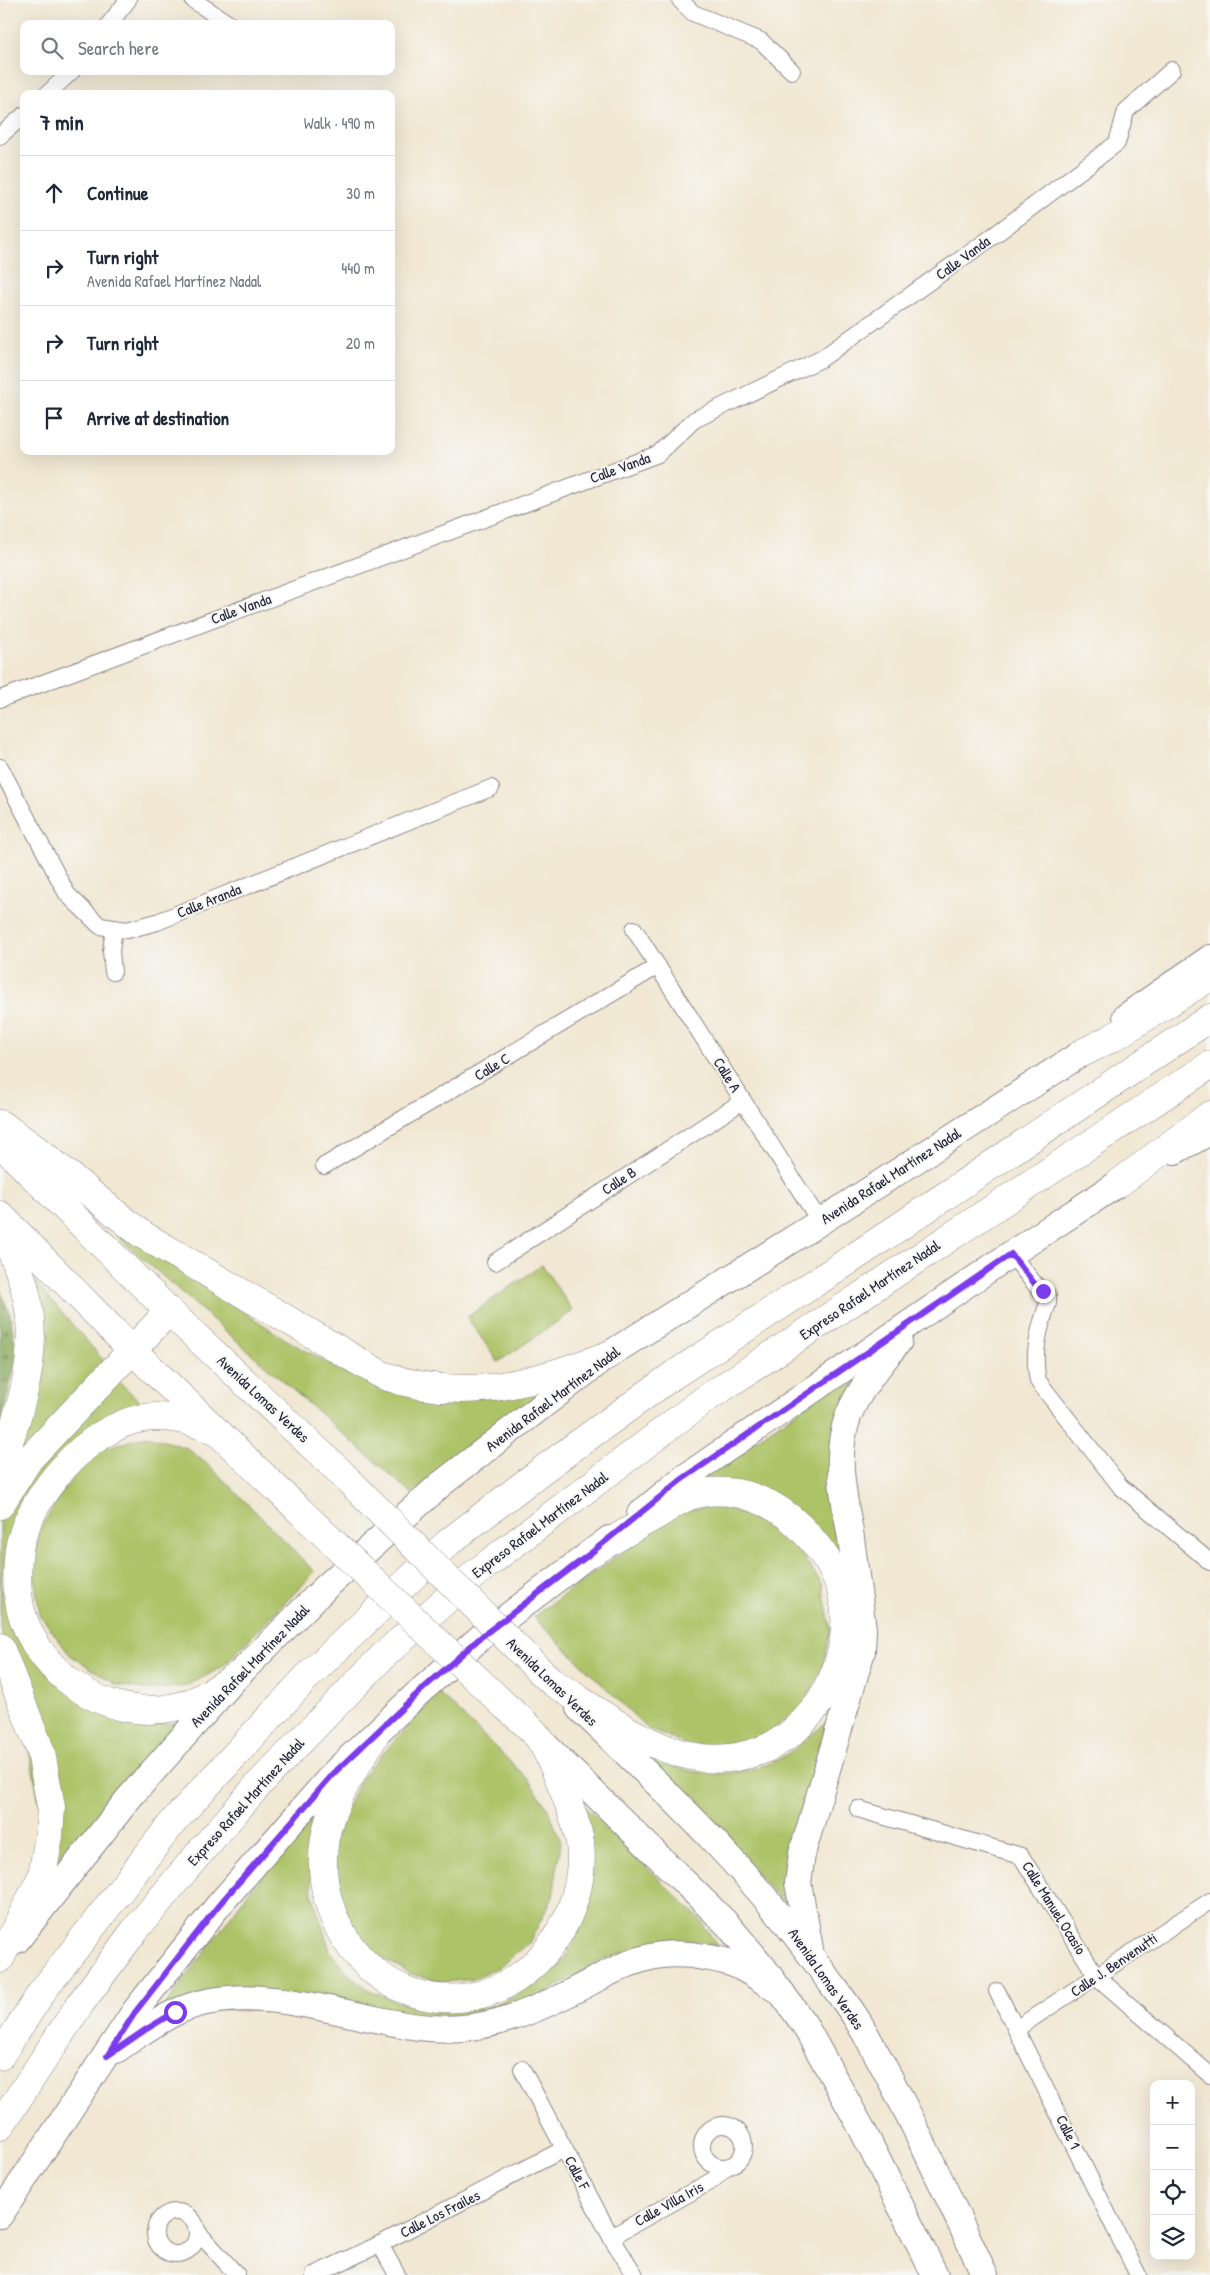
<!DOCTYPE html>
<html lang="en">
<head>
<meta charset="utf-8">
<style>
  body { margin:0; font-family:"Patrick Hand",sans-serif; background:#f2f2f3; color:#1f2937 }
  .controls { position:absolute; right:15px; bottom:15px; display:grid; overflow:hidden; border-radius:10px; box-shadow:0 5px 20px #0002 }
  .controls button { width:45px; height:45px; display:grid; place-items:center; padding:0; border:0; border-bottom:1px solid #e0e1e3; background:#fff; color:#1f2937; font:25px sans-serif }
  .stop { position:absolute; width:15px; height:15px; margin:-11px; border:4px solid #7c3aed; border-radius:50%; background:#fff }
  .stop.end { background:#7c3aed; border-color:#fff; box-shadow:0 1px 5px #0008 }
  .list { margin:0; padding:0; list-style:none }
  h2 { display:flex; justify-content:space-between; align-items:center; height:65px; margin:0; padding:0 20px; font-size:21px }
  h2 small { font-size:16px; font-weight:400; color:#747a83 }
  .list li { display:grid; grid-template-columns:32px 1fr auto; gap:15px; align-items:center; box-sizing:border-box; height:75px; padding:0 20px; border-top:1px solid #e0e1e3 }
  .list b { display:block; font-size:19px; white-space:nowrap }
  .list p { margin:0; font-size:16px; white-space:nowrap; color:#747a83 }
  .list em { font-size:16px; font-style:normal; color:#747a83 }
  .icon { flex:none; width:28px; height:28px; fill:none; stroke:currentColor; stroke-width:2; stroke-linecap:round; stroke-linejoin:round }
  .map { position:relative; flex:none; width:1210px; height:2275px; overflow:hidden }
  .search { position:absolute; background:#fff; box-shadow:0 5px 20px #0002; left:20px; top:20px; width:375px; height:55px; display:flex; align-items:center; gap:12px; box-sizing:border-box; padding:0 18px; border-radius:10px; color:#747a83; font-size:19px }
  .panel { position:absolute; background:#fff; box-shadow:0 5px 20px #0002; left:20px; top:90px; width:375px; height:365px; border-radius:10px }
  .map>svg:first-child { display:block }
  .green { fill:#adc368; stroke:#687252 }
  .forest { fill:url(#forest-firs); stroke:#56664c }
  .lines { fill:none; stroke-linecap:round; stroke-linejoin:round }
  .minor-casing { stroke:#8a8486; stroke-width:18 }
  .secondary-casing { stroke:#8a8486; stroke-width:26 }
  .primary-casing { stroke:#8a8486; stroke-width:28 }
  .trunk-casing { stroke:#8a8486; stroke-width:29 }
  .motorway-casing { stroke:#8a8486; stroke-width:29 }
  .minor { stroke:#fff; stroke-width:16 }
  .secondary { stroke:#fff; stroke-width:24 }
  .primary { stroke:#fff; stroke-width:26 }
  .trunk { stroke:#fff; stroke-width:28 }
  .motorway { stroke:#fff; stroke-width:28 }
  .trunk-bridge-casing { stroke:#8a8486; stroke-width:29; stroke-linecap:butt }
  .trunk-bridge { stroke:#fff; stroke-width:28 }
  .route { stroke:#7c3aed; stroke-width:6 }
  .labels { text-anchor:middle; stroke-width:4; stroke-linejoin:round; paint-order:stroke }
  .street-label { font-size:15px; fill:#22223b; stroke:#f6f6f2 }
</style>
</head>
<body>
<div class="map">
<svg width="1210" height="2275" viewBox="0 0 1210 2275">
  <defs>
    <pattern id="forest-firs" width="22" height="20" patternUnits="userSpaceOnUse" patternTransform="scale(1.25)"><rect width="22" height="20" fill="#8aa95c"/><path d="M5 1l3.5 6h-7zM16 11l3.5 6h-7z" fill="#70894d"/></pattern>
  </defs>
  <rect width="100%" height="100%" fill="#f6f6f2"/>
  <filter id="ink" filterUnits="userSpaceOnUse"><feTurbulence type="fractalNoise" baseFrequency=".02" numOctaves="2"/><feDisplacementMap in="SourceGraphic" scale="10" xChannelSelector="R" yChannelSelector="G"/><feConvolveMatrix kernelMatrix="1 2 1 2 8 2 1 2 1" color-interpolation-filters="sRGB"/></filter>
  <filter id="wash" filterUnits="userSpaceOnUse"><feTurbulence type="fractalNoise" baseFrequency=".0096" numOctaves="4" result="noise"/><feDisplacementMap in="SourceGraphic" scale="20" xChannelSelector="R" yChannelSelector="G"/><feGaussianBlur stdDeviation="1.12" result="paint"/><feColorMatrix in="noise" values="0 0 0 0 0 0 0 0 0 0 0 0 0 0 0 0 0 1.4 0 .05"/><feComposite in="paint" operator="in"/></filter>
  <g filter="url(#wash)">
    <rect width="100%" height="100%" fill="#f1e7d2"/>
    <g class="green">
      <path d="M118,1233H123L285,1339L340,1370L388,1391L495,1398L541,1394L469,1444L412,1494L118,1237Z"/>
      <path d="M542,1265L573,1311L498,1362L467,1317Z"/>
      <path d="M29,1275L106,1363L8,1473L29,1414L44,1353Z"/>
      <path d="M851,1375L857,1382L845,1575L824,1541L691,1484Z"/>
      <path d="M117,1380L146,1407L111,1417L7,1543L1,1587L12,1622L95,1709L137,1724L179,1723L54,1878L12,1663L0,1629V1519L21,1483Z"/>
      <path d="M147,1436L187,1448L213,1469L315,1572L222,1667L187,1686L151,1690L117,1685L70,1655L40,1615L33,1569L40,1529L63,1491L97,1450Z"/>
      <path d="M695,1508H726L760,1520L795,1545L822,1584L831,1631L822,1670L802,1706L768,1734L737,1745L693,1747L648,1729L533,1617L675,1514Z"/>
      <path d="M439,1693L528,1779L548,1809L561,1842L553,1897L529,1943L501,1966L474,1979L443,1982L411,1974L374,1953L348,1917L335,1879L332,1848L345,1810L364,1774Z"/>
      <path d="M834,1715L787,1870L783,1902L633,1747C647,1753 661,1763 675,1767C705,1777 743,1775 773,1762C792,1754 818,1729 834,1715Z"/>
      <path d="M339,1782L310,1864L312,1893L330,1951L346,1972L369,1990L401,2003L443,2011L485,2008L511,1998L535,1985L560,1967L574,1943L584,1914L592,1880L580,1802L699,1918L718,1946L695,1941H664L623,1953L597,1962L543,1995L483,2022L165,2006L248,1893Z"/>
    </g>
    <path class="forest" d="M0,1290L10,1314L17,1356L0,1428Z"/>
  </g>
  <g filter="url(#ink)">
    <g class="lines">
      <defs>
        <g id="minor">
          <path d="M193,0L229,24"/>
          <path d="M680,0L693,13L761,41L792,71"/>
          <path d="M109,24L128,0"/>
          <path d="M47,94L72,71"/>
          <path d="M0,136L24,115"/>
          <path d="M0,699L658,454L694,420L821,359L992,237L1117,143L1126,111L1172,70"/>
          <path d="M0,767L67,894L100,926L127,930L157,922L491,788"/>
          <path d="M634,929L820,1222"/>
          <path d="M113,972L111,951L114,928"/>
          <path d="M324,1166L658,966"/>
          <path d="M1011,1254L1038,1288L1048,1296V1303C1039,1328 1032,1355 1038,1381L1120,1486L1210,1562"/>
          <path d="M495,1262L743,1101"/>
          <path d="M858,1809L1021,1856L1097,1977L1210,2075"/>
          <path d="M997,1991L1138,2275"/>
          <path d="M1016,2029L1210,1901"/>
          <path d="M522,2069L611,2237L635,2275"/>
          <circle cx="723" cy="2146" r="21"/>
          <circle cx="176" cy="2233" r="21"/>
          <path d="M198,2232L237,2275"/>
          <path d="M611,2237L713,2180L725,2168"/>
          <path d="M380,2244L397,2275"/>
          <path d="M314,2275L380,2244L564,2149"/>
        </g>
        <g id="secondary">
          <path d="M1125,1016L1210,957"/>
          <path d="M1175,1152L1210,1133"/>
        </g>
        <g id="primary">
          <path d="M640,1514L681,1480L1011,1254L1119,1183"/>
          <path d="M579,1708C667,1792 755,1875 825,1975C836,1990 848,2005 858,2021C906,2102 944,2190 985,2275"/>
          <path d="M544,1744L727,1924L763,1967L804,2024L862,2129L935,2275"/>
          <path d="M17,1940L129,1798L238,1675L327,1586L441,1484L608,1355L820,1222L1082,1053"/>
          <path d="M810,1949L798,1883L802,1854L862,1651L863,1629C859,1599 855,1568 851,1538C844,1496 833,1455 849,1414C860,1387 881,1364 899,1341"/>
          <path d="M116,2050C135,2037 155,2022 176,2012C235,1985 305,2004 365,2017C398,2024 429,2031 462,2028C497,2025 528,2013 559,1998C610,1974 643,1945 704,1957C716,1959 729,1961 740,1967C755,1974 768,1985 782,1993"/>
          <path d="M0,2215L135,2011L218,1906L335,1772L416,1695L481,1637L609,1539"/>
        </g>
        <g id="trunk">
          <path d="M0,1124C51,1157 95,1199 143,1235L382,1375C464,1404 530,1384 608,1355"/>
          <path d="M0,1143L169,1311L338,1470"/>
          <path d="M0,1215L132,1350L298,1509"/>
          <path d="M0,1228C7,1238 11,1251 16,1262C47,1337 24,1397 0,1469"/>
          <path d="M220,1434C196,1422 172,1414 144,1418C89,1426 29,1495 19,1549C17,1563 17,1580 18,1594C25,1666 104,1724 175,1707C199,1702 218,1688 238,1675"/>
          <path d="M0,1505L29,1459L169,1311"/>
          <path d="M0,1647L41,1752L51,1807L49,1836L42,1876L0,1959"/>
          <path d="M538,1669L552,1682C594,1708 642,1746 691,1756C716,1762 745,1758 769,1747C822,1722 858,1648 841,1590C834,1566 818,1545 800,1527C774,1501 738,1487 701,1493C684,1496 671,1506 657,1515C635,1527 613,1540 591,1553"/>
          <path d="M374,1737C356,1768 331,1801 325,1838C310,1924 378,2011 469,1997C538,1986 588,1912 580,1843C577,1820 553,1761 541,1741C532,1727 515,1715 503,1704"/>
        </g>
        <g id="motorway">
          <path d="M1082,1053L1112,1038L1210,977"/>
          <path d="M1119,1183L1210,1115"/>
          <path d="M0,2056L44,1989L173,1822L306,1678L449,1542L545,1468L672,1376L844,1264L1210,1018"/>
          <path d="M0,2126L80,2004L135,1930L189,1865L259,1784L383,1656L477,1572L704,1400L1210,1065"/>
        </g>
      </defs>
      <use href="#minor" class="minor-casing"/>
      <use href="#secondary" class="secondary-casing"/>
      <use href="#primary" class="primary-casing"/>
      <use href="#trunk" class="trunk-casing"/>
      <use href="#motorway" class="motorway-casing"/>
      <use href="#minor" class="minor"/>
      <use href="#secondary" class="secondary"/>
      <use href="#primary" class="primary"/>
      <use href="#trunk" class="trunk"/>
      <use href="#motorway" class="motorway"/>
      <defs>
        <g id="trunk-bridge">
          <path d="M338,1470L538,1669"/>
          <path d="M298,1509L503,1704"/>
        </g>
      </defs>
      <use href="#trunk-bridge" class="trunk-bridge-casing"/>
      <use href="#trunk-bridge" class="trunk-bridge"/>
    </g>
  </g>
  <g class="lines" filter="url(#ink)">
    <path class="route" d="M175,2012L145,2030L107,2056L136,2011L218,1906L335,1772L416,1695L481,1637L591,1553L681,1480L1011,1254L1038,1288L1043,1291"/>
  </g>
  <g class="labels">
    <g class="street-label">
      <text transform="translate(963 258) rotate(-36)" y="5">Calle Vanda</text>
      <text transform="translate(620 468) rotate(-20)" y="5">Calle Vanda</text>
      <text transform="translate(241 609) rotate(-20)" y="5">Calle Vanda</text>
      <text transform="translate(209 901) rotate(-22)" y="5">Calle Aranda</text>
      <text transform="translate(492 1067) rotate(-31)" y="5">Calle C</text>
      <text transform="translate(727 1075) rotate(58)" y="5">Calle A</text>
      <text transform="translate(891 1176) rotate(-33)" y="5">Avenida Rafael Martínez Nadal</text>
      <text transform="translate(619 1181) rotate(-33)" y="5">Calle B</text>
      <text transform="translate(870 1290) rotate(-34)" y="5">Expreso Rafael Martínez Nadal</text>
      <text transform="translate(263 1399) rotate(43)" y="5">Avenida Lomas Verdes</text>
      <text transform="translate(553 1399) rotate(-37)" y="5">Avenida Rafael Martínez Nadal</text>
      <text transform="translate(540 1525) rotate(-37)" y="5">Expreso Rafael Martínez Nadal</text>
      <text transform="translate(250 1666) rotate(-46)" y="5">Avenida Rafael Martínez Nadal</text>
      <text transform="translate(552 1682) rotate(44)" y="5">Avenida Lomas Verdes</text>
      <text transform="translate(246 1802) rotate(-48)" y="5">Expreso Rafael Martínez Nadal</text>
      <text transform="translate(1054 1908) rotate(58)" y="5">Calle Manuel Ocasio</text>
      <text transform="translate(1114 1965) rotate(-34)" y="5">Calle J. Benvenutti</text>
      <text transform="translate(826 1979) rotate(55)" y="5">Avenida Lomas Verdes</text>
      <text transform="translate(1068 2132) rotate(64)" y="5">Calle 1</text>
      <text transform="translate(577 2173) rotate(62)" y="5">Calle F</text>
      <text transform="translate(669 2204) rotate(-29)" y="5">Calle Villa Iris</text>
      <text transform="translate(440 2214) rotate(-27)" y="5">Calle Los Frailes</text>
    </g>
  </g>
</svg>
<div class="controls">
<button>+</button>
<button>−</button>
<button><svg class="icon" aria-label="locate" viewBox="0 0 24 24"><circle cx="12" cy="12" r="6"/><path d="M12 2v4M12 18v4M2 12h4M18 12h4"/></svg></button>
<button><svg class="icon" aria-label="layers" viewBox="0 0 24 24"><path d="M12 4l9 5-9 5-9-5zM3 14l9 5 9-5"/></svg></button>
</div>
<div class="stop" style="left:175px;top:2012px"></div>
<div class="stop end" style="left:1043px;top:1291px"></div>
<div class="search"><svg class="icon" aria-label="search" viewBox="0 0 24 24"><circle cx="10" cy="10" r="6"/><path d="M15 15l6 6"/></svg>Search here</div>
<section class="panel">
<h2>7 min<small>Walk · 490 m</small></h2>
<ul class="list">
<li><svg class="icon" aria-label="ahead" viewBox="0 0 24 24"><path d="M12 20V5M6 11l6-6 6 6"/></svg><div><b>Continue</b></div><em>30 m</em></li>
<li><svg class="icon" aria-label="right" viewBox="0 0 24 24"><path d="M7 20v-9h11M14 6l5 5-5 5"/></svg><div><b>Turn right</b><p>Avenida Rafael Martínez Nadal</p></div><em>440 m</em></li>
<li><svg class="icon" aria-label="right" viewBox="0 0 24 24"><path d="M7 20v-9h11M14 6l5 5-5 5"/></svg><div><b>Turn right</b></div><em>20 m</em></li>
<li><svg class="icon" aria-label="arrive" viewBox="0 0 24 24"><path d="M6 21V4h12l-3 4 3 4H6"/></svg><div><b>Arrive at destination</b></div></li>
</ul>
</section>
</div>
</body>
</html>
